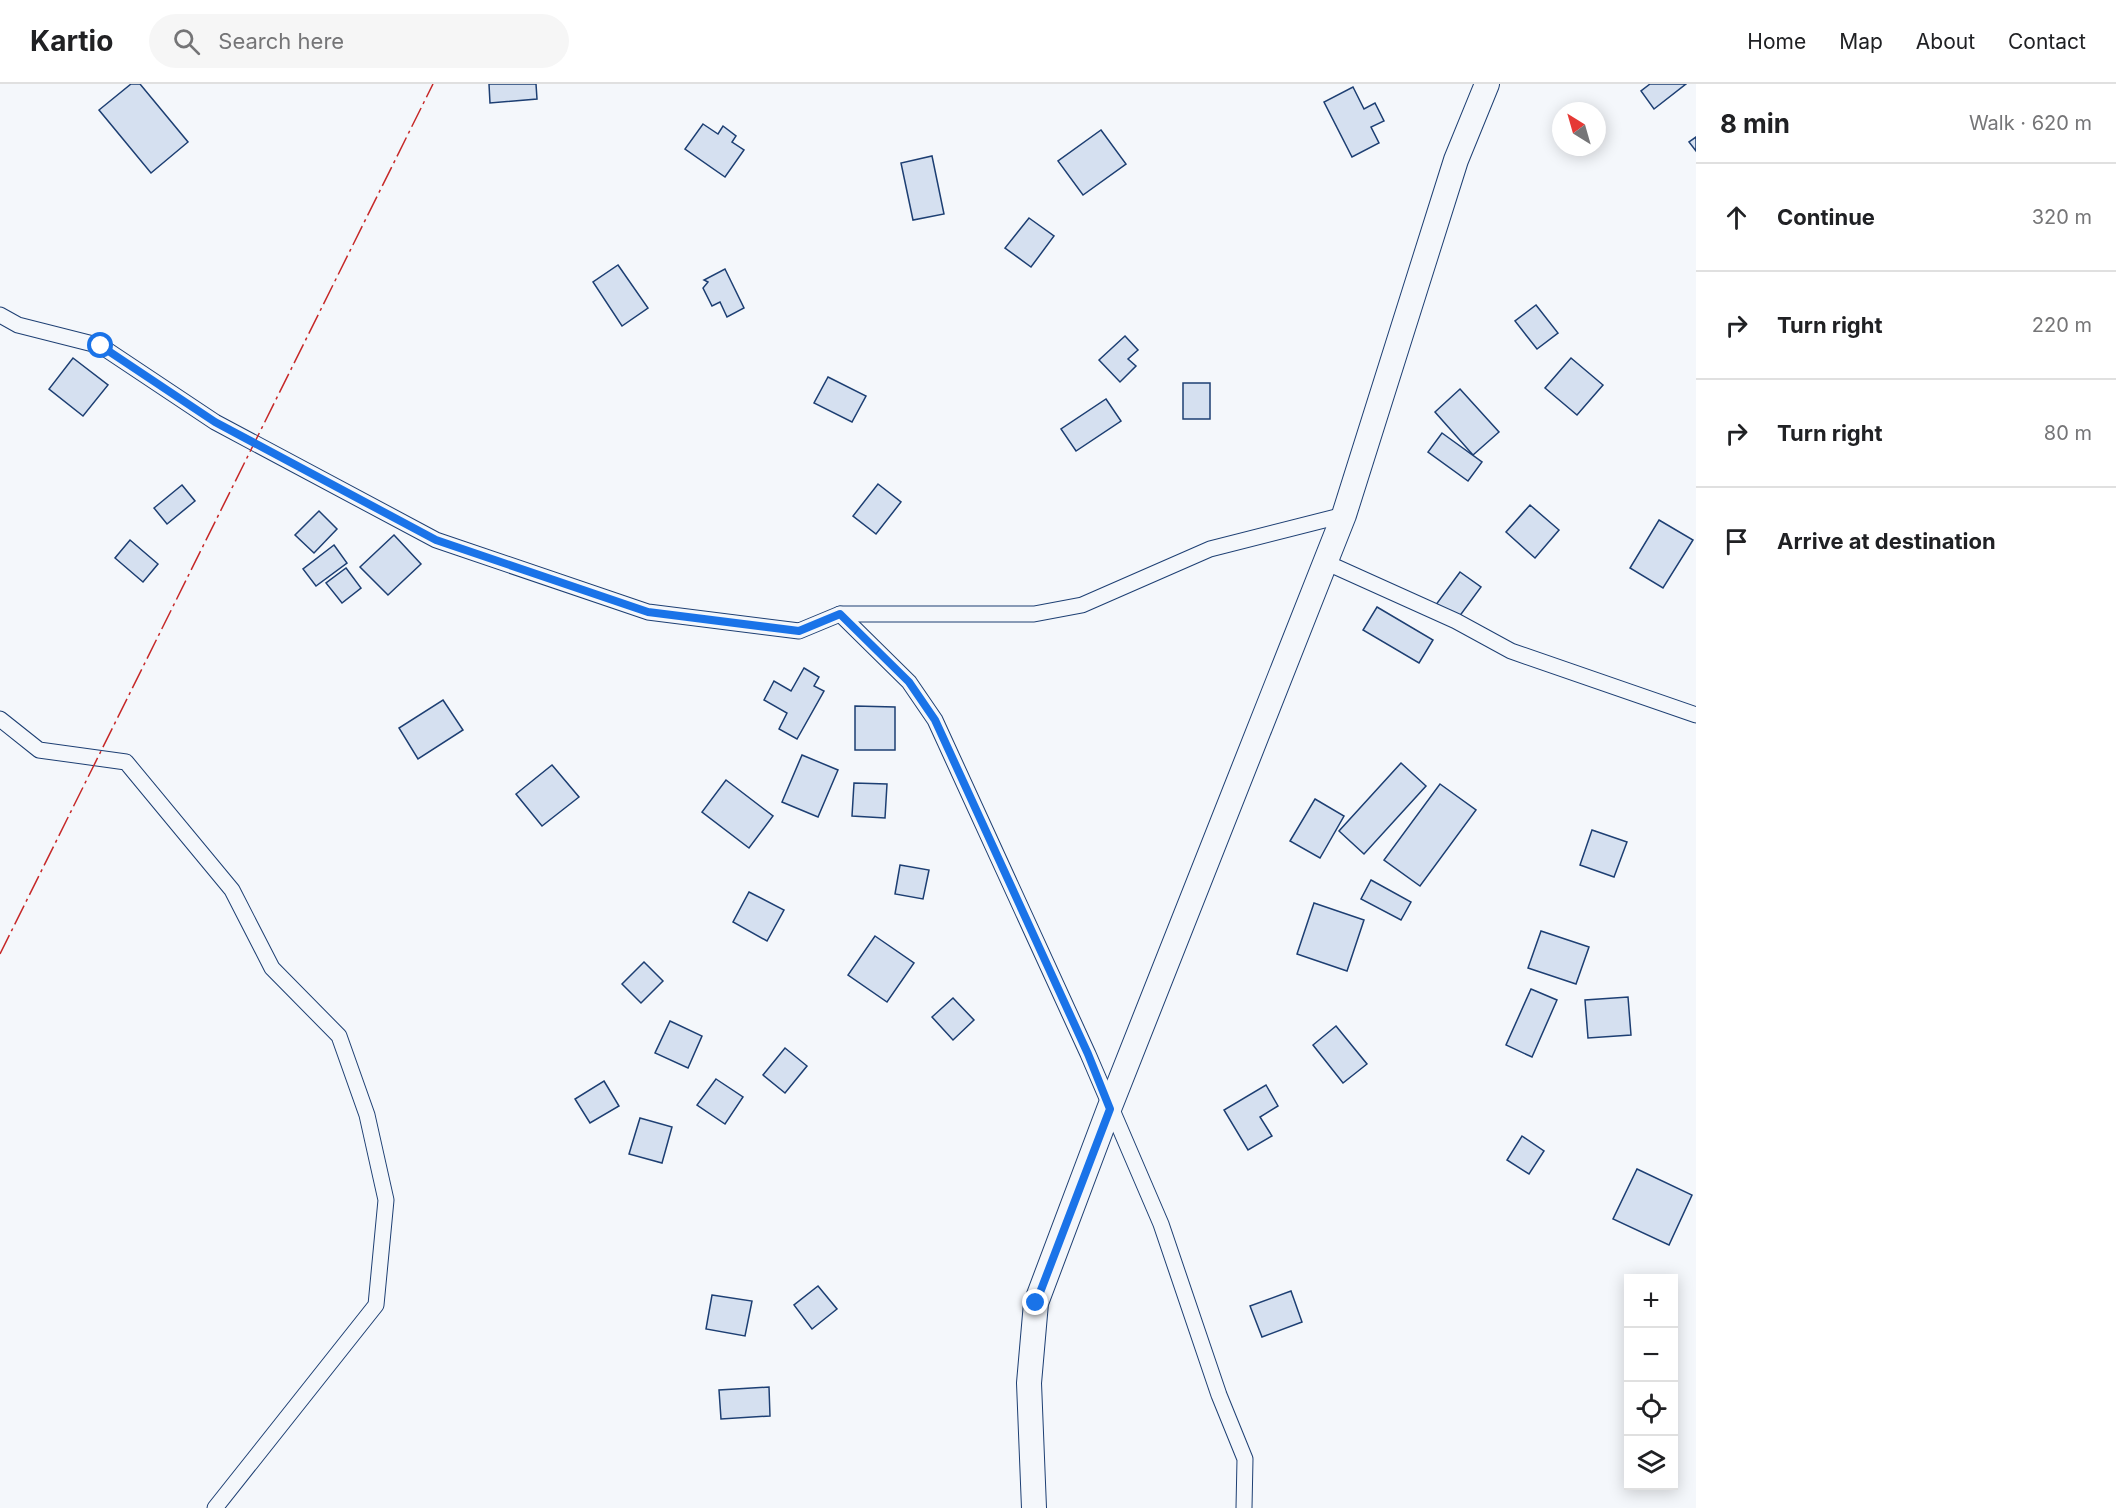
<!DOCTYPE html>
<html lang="en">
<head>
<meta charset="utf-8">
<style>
  body { margin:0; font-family:Inter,sans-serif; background:#f6f6f6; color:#202124 }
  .controls { position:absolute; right:18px; bottom:18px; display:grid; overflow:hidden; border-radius:0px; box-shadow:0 3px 15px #0003 }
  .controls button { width:54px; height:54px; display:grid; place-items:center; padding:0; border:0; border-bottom:2px solid #e0e0e0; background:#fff; color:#202124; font:30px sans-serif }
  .compass { position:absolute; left:1552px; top:18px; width:54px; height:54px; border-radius:50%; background:#fff; box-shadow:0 3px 15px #0003; rotate:323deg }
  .stop { position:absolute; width:18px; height:18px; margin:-14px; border:4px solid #1a73e8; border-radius:50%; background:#fff }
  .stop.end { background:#1a73e8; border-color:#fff; box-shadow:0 2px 6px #0008 }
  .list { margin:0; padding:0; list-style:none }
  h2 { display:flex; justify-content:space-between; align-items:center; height:78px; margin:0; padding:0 24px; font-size:26px }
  h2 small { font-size:20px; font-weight:400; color:#757577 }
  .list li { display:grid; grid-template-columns:39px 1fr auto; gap:18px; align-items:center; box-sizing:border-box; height:108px; padding:0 24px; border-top:2px solid #e0e0e0 }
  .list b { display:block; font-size:22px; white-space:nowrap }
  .list em { font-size:20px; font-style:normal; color:#757577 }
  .icon { flex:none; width:33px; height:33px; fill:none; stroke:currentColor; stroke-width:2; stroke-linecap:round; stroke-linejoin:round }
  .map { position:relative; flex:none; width:1696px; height:1424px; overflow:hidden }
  header { display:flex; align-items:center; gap:36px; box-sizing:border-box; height:84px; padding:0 30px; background:#fff; border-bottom:2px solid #e0e0e0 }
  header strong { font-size:28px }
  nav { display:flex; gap:33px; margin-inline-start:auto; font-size:21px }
  .search { width:420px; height:54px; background:#f6f6f6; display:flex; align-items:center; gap:15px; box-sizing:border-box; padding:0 21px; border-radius:33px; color:#757577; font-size:22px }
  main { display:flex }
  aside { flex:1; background:#fff }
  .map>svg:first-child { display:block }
  .building { fill:#d5e0f0; stroke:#1d3f73; stroke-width:1.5 }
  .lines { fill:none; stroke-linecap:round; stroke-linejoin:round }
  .street-casing { stroke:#1d3f73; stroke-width:17 }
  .primary-casing { stroke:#1d3f73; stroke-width:26 }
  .street { stroke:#f4f7fb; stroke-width:15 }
  .primary { stroke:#f4f7fb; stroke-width:24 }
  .power { stroke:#c62828; stroke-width:1.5; stroke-dasharray:21 4.5 3 4.5; stroke-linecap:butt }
  .route { stroke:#1a73e8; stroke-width:8 }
</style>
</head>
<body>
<header>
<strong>Kartio</strong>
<div class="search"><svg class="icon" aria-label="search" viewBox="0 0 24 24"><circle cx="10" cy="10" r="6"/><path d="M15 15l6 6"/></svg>Search here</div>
<nav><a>Home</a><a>Map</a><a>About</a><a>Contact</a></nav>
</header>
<main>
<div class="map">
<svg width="1696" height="1424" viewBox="0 0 1696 1424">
  <rect width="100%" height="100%" fill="#f4f7fb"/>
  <g class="building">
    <path d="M131,0H140L188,58L151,89L99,26Z"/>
    <path d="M489,0H536L537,15L490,19Z"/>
    <path d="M1650,0H1686L1654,25L1641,7Z"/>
    <path d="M1353,3L1364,25L1375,19L1384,37L1371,43L1379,59L1352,73L1324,18Z"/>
    <path d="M703,40L718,50L723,42L736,52L732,58L744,66L725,93L685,65Z"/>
    <path d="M1101,46L1126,80L1083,111L1058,77Z"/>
    <path d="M1696,53V67L1689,58Z"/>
    <path d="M932,72L944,130L913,136L901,79Z"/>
    <path d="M1029,134L1054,152L1031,183L1005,164Z"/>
    <path d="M618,181L648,224L622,242L593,198Z"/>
    <path d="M725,185L744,224L727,233L720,218L712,222L703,204L708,198L704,196Z"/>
    <path d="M1536,221L1558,249L1537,265L1515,237Z"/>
    <path d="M1125,252L1138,266L1128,275L1136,282L1120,298L1099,276Z"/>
    <path d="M73,274L108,301L83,332L49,305Z"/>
    <path d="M1571,274L1603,301L1577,331L1545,304Z"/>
    <path d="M828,293L866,312L852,338L814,319Z"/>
    <rect x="1183" y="299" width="27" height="36"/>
    <path d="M1460,305L1499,348L1473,371L1435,328Z"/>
    <path d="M1106,315L1121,337L1076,367L1061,345Z"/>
    <path d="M1442,349L1482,378L1468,397L1428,368Z"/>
    <path d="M878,400L901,418L876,450L853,432Z"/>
    <path d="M182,401L195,417L167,440L154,424Z"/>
    <path d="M1530,421L1559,446L1535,474L1506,448Z"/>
    <path d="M319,427L337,445L314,469L295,451Z"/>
    <path d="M1659,436L1693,456L1663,504L1630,484Z"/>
    <path d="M394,451L421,480L388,511L360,483Z"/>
    <path d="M130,456L158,480L143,498L115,474Z"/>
    <path d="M334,461L347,479L316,502L303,485Z"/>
    <path d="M346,484L361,504L342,519L326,499Z"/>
    <path d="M1460,488L1481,503L1456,537L1435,522Z"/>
    <path d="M1377,523L1433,556L1419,579L1363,546Z"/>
    <path d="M804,584L819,593L814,602L824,607L797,655L779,645L787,629L764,616L774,597L791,607Z"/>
    <path d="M443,616L463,646L418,675L399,644Z"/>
    <path d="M855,622L895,623V666H855Z"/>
    <path d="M802,671L838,686L818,733L782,718Z"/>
    <path d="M1401,679L1426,702L1364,770L1339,747Z"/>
    <path d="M552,681L579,713L542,742L516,710Z"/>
    <path d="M726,696L773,732L749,764L702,728Z"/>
    <path d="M854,699L887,700L885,734L852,732Z"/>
    <path d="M1440,700L1476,726L1420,802L1384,776Z"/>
    <path d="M1315,715L1344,732L1320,774L1290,757Z"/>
    <path d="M1592,746L1627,758L1614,793L1580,781Z"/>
    <path d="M900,781L929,786L923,815L895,810Z"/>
    <path d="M1371,796L1411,818L1401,836L1361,815Z"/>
    <path d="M749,808L784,826L767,857L733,838Z"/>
    <path d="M1314,819L1364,836L1347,887L1297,870Z"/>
    <path d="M1541,847L1589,863L1576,900L1528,884Z"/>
    <path d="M875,852L914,879L887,918L848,891Z"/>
    <path d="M644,878L663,897L641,919L622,900Z"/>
    <path d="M1531,905L1557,916L1532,973L1506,961Z"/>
    <path d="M1628,913L1631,951L1588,954L1585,916Z"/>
    <path d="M953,914L974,936L953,956L932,933Z"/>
    <path d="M670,937L702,952L688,984L655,969Z"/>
    <path d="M1336,942L1367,980L1343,999L1313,961Z"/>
    <path d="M785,964L807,982L785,1009L763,991Z"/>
    <path d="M716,995L743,1013L725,1040L697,1021Z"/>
    <path d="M604,997L619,1022L590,1039L575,1015Z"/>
    <path d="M1266,1001L1278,1022L1260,1033L1272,1052L1248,1066L1224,1026Z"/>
    <path d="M640,1034L672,1043L662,1079L629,1070Z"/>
    <path d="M1522,1052L1544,1067L1529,1090L1507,1076Z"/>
    <path d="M1637,1085L1692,1111L1669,1161L1613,1135Z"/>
    <path d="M818,1202L837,1225L812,1245L794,1221Z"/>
    <path d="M1291,1207L1302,1238L1262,1253L1250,1222Z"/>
    <path d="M712,1211L752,1217L745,1252L706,1245Z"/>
    <path d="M769,1303L770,1332L721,1335L719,1306Z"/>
  </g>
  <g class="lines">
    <defs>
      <g id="street">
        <path d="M0,231L18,241L101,262L215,338L436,456L648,528L799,547L840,530H1034L1082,521L1210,465L1344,431"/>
        <path d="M1325,478L1456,537L1511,567L1696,631"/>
        <path d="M840,530L909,598L935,636L1088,970L1161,1140L1219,1311L1245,1375L1244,1424"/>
        <path d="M0,635L39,666L126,678L232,806L272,884L339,952L367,1031L386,1116L376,1221L215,1424"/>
      </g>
      <path id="primary" d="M1034,1424L1029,1299L1036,1219L1109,1025L1344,431L1456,76L1487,0"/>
    </defs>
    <use href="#street" class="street-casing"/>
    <use href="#primary" class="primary-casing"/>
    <use href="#street" class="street"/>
    <use href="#primary" class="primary"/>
    <path class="power" d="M0,870L433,0"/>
  </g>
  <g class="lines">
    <path class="route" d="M101,262L215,338L436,456L648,528L799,547L840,530L909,598L935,636L1088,970L1110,1025L1036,1219"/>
  </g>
</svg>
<div class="controls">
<button>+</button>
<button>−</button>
<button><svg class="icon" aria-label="locate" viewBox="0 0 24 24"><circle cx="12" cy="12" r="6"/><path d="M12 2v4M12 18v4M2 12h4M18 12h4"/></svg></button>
<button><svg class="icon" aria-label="layers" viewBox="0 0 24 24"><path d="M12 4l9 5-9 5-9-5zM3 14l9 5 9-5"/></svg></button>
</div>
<svg class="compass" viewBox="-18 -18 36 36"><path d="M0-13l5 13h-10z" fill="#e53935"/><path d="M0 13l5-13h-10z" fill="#757577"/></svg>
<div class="stop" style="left:101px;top:262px"></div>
<div class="stop end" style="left:1036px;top:1219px"></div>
</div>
<aside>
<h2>8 min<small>Walk · 620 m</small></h2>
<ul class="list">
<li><svg class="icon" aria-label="ahead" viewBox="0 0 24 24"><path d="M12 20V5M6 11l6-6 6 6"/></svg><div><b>Continue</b></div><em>320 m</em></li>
<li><svg class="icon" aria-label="right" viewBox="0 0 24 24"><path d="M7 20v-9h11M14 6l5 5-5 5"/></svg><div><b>Turn right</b></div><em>220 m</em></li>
<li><svg class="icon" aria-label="right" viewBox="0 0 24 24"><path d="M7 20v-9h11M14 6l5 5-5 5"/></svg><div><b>Turn right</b></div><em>80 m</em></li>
<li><svg class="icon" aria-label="arrive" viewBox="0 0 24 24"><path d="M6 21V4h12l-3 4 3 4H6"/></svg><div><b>Arrive at destination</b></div></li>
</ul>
</aside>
</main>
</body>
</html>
